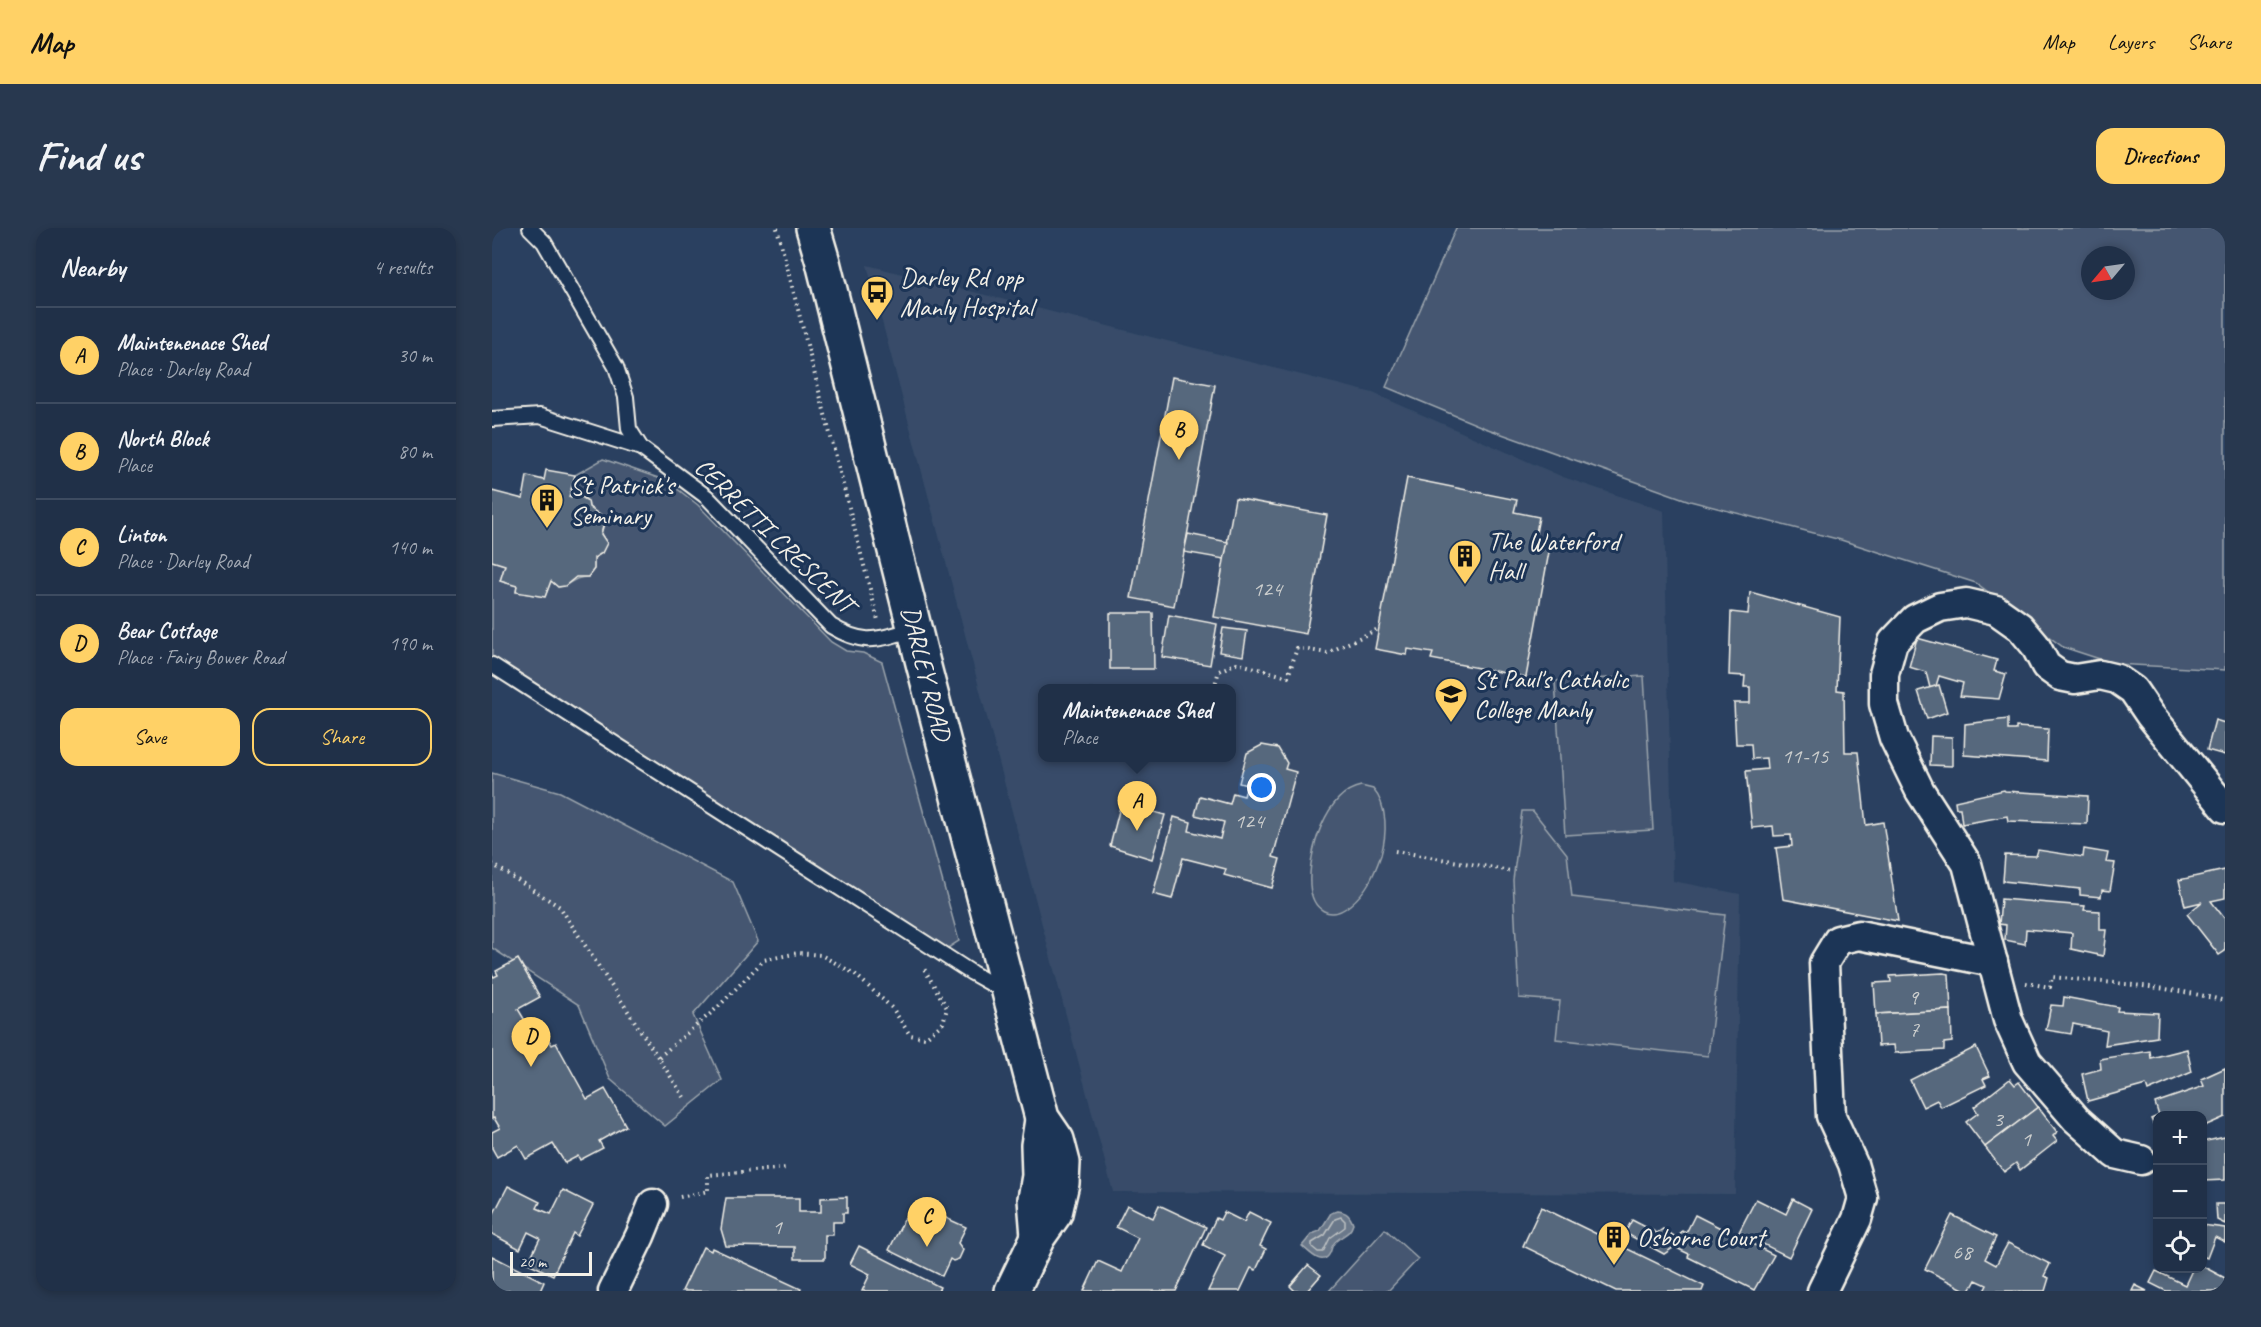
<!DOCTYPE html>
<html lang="en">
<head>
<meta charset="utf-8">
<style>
  body { margin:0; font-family:Caveat,sans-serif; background:#28384f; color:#f1f3f6 }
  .controls { position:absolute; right:18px; bottom:18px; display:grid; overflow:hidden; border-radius:12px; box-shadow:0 3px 9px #0003 }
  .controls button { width:54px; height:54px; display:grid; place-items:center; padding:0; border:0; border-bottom:2px solid #3d4b60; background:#203048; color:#f1f3f6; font:30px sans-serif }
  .compass { position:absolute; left:1589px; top:18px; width:54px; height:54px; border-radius:50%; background:#203048; box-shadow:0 3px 9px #0003; rotate:241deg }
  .scale { position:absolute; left:18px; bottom:15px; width:82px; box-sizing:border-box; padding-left:6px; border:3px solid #f4f1e8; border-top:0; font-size:16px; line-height:21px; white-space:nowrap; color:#f4f1e8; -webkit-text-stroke:4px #1d3557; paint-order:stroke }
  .you { position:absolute; left:770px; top:560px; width:21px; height:21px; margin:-15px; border:4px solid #fff; border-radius:50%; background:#1a73e8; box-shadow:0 0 0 9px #1a73e833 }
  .badge { display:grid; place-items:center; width:39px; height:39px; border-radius:50%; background:#ffd166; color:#111; font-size:20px; font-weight:700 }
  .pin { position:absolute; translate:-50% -50px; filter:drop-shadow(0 2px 3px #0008) }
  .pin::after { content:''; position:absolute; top:32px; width:21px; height:18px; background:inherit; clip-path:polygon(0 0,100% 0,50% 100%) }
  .popup { position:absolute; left:546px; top:456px; width:198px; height:78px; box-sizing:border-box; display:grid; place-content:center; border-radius:12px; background:#203048; filter:drop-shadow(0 2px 4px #0005); font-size:20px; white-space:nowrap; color:#a2a9b4 }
  .popup b { font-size:22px; color:#f1f3f6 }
  .popup::after { content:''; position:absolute; left:50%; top:100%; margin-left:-12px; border:12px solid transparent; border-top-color:#203048 }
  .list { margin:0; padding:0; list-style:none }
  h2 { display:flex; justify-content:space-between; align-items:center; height:78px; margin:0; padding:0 24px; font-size:26px }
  h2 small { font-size:20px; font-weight:400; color:#a2a9b4 }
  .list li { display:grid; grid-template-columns:39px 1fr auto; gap:18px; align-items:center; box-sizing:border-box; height:96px; padding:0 24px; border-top:2px solid #3d4b60 }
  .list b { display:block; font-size:22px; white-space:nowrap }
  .list p { margin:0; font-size:20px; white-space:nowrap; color:#a2a9b4 }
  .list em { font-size:20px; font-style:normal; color:#a2a9b4 }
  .actions { display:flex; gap:12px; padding:18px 24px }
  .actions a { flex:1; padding:14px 0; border:2px solid #ffd166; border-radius:18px; text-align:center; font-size:21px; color:#ffd166 }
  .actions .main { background:#ffd166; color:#111 }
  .icon { flex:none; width:33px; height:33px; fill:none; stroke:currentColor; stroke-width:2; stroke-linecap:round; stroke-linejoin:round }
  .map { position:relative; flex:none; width:1733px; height:1063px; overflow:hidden; border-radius:18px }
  header { display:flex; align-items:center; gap:36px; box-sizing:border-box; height:84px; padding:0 30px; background:#ffd166; color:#111 }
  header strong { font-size:28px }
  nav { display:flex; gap:33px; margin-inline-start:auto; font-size:21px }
  .intro { display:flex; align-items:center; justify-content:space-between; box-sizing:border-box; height:144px; padding:0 36px }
  h1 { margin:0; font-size:42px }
  .button { padding:15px 27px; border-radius:18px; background:#ffd166; color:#111; font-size:21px; font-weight:700 }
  main { display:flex; gap:36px; padding:0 36px }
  aside { flex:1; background:#203048; border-radius:18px; box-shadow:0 3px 9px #0003 }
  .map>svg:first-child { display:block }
  .built { fill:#374c69; fill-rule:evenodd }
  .green { fill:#445771; stroke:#9ca4ac; stroke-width:1.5; fill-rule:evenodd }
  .water { fill:#6a788a; stroke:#a1a8b0; stroke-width:1.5 }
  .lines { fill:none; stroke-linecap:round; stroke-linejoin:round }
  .shore { stroke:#bdc1c2; stroke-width:1.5 }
  .building { fill:#56677d; stroke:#f4f1e8; stroke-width:1.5 }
  .service-casing { stroke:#f4f1e8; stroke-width:18 }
  .minor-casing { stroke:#f4f1e8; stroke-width:33 }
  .tertiary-casing { stroke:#f4f1e8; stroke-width:38 }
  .path { stroke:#f4f1e8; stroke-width:4; stroke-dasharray:1.5 4.5; stroke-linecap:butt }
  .service { stroke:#1d3557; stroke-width:14 }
  .minor { stroke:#1d3557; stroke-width:28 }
  .tertiary { stroke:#1d3557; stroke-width:33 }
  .labels { text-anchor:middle; stroke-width:6; stroke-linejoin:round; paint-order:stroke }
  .number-label { font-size:22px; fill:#cccecd }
  .poi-label { font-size:26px; fill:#f4f1e8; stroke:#1d3557; text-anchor:start }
  .street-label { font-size:26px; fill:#f4f1e8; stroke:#1d3557 }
</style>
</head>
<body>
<header>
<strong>Map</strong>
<nav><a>Map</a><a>Layers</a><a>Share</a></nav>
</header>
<div class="intro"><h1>Find us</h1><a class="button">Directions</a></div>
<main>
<aside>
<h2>Nearby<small>4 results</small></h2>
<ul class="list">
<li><span class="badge">A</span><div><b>Maintenenace Shed</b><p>Place · Darley Road</p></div><em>30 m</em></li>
<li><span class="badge">B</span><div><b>North Block</b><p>Place</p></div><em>80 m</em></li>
<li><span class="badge">C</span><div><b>Linton</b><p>Place · Darley Road</p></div><em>140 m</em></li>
<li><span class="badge">D</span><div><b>Bear Cottage</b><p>Place · Fairy Bower Road</p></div><em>190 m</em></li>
</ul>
<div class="actions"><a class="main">Save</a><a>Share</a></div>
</aside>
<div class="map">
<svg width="1733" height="1063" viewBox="0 0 1733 1063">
  <rect width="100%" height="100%" fill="#2a4060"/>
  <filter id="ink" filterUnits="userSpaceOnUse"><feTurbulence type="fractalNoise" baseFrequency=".0167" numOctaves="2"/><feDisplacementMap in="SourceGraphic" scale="12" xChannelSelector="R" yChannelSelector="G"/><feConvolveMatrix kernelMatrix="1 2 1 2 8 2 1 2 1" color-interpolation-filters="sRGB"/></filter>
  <g filter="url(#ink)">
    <path class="built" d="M375,37L881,165L1071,249L1172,283L1181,653L1248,666L1243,966L621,964ZM550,460H740V530H550Z"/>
    <g class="green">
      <path d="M964,0H1733V442L1623,436L1571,419L1484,355L1349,312L1198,273L993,200L894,159ZM1598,27H1634V63H1598Z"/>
      <path d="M111,231L175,253L206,277L339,414L354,423L371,425L390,434L467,713L456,720L442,715L0,428V333L13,337L8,353L25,358L24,364L53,369L59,353L66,359C79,358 79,349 96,349L102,341V330L110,325L114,315L109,306L112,295L109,288L97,279L96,273L88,268L77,269L83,247Z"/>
      <path d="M1152,448L1161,602L1073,607L1063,453Z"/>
      <path d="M0,545L68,564L241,654L266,713L201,787L230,852L173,898L118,851L87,777L0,720Z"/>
      <path d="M869,558L881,561C896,578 895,606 889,627C882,647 875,663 858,677C838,694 820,682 818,657C816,625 833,565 869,558Z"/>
      <path d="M1030,583H1041L1075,626L1080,669L1233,687L1216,828L1064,811L1068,773L1027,770L1021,652Z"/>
      <path d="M893,1001L926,1031L896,1063H837Z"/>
    </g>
    <path class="water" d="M846,983C855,984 858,988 861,996C858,1006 852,1006 844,1013C840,1016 840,1020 838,1025C831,1040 817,1024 810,1018L820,1006L828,1003L839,985Z"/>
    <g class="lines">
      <path class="shore" d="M849,989L853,993V999L838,1010L831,1024H826L820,1019V1015L833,1007L843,991Z"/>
    </g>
    <g class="building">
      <path d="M680,149L723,157L682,378L639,370Z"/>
      <path d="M54,242L83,247L77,269L88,268L96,273L97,279L109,288L112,295L109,306L115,315L110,325L102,330V341L96,349H84L73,358L66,359L59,353L53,369L24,364L25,358L8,353L13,337L0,333V263L31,271L35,248L52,252Z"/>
      <path d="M915,250L1025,272L1022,284L1047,289L1043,310L1059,313L1034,449L939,431L941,425L916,421L915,427L883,421Z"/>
      <path d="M743,270L835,287L814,406L722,389Z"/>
      <path d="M696,306L736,314L732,331L692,324Z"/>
      <path d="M1258,364L1348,389L1345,462L1352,463L1353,524H1366L1374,597L1391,594L1406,693L1291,671L1284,620L1300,618L1299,607L1282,608L1281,598L1260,600L1254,543L1275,541L1274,530L1260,531L1259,516H1244L1242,475H1258V459H1252L1253,448L1237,447L1239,384L1256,386Z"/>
      <path d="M618,385H661L662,441H618Z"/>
      <path d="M677,387L725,396L718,437L670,429Z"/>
      <path d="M731,400L755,403L751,428L727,424Z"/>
      <path d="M1425,410L1505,432L1502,443L1514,446L1507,471L1468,468L1471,455L1447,448L1444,458L1438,460L1434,444L1417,439Z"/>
      <path d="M1447,457L1455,484L1435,491L1426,463Z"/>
      <path d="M1516,491V502H1524V499L1556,501L1555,533L1472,527L1473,496Z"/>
      <path d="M1723,492L1733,495V527L1715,522Z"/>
      <path d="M1439,508L1460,509V538L1438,537Z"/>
      <path d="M770,517L786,520L795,535L793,541L804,544L781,629L788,631L780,660L732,647L734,641L691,630L680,671L661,666L682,589L699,594L697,603L728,611L732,594L703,587L708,568L738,576L741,565L752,568L755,557L747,555L755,525Z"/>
      <path d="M1512,562L1513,563L1596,568L1595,596L1516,593L1515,588L1470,596L1468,580H1464L1463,573Z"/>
      <path d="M629,575L673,587L660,631L618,618Z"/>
      <path d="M1592,621L1616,625L1614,634L1623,635L1618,663L1610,662L1609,669L1588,667V661L1511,653L1513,627L1544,628L1546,622L1591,629Z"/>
      <path d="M1733,642V670L1719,673L1733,691V723L1727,727L1695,686L1710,674L1693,678L1687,652Z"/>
      <path d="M1509,671L1593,678L1592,682L1608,683V702H1614L1611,728L1579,721L1580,705L1534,701L1533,716L1513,712L1514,697L1507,696Z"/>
      <path d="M26,731L48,769L26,781L43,809L52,804L60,817L64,815L95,871L113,861L134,898L107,913L111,920L88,932L86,928L73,935L61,916L34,931L26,917L5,929L0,920V904L8,900L2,890L0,891V746L2,749L6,747L4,743Z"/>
      <path d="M1451,745L1457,746L1459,782L1384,786L1382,755L1399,754L1398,748Z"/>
      <path d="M1572,769L1626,779L1625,783L1666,785L1665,809L1613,817L1615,803L1581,796L1579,806L1554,802L1559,777L1571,778Z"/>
      <path d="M1459,782L1460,814L1452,815V822L1403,825L1402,817L1386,818L1384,786Z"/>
      <path d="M1484,819L1498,848L1491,851L1494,857L1449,879L1445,872L1431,879L1418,852Z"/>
      <path d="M1695,821L1700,844L1656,863L1654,857L1596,873L1590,846L1609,841L1608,831L1658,823L1659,830Z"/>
      <path d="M1733,840V889L1710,899V888H1667L1663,875L1712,858L1709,851Z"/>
      <path d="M1518,851L1523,857L1527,854L1546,879L1493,919L1474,894L1486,885L1482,879Z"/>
      <path d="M1546,879L1565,904L1561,908L1565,913L1528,942L1524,935L1512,944L1493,919Z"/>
      <path d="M1666,888V906L1659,891Z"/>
      <path d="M1733,909V952L1711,953L1710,914Z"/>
      <path d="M16,958L48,974L45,980L59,986L71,962L101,977L85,1008L81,1005L61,1047L36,1035L48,1010L36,1004L28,1021L0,1006V989Z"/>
      <path d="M355,969V985H351V994H341V1007H333V1031H303V1019L234,1018L229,1001L234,970H307V984H329V970Z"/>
      <path d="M1264,971L1294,986L1301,971L1320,981L1297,1029L1247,1004Z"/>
      <path d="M1724,976H1733V996L1725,992Z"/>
      <path d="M635,977L661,990L667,977L714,999L684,1063H592L606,1033L630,1044L646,1010L624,999Z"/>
      <path d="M1049,979L1212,1058L1210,1063H1124L1031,1018Z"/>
      <path d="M732,984L752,994L757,984L779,995L768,1018L774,1021L764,1042L759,1040L748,1063H716L733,1028L711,1017L724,990L728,992Z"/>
      <path d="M445,986L474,999L466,1015L471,1022L467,1031L461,1033L458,1031L450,1048L397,1022L414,988L439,1000Z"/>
      <path d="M1203,987L1282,1027L1262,1062L1196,1029L1197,1026L1182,1019L1190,1003L1194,1005Z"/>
      <path d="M1460,987L1504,1009L1493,1031L1504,1037L1516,1015L1558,1036L1552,1048L1557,1050L1553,1063H1492L1495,1057L1484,1052L1478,1063H1475L1433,1041Z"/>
      <path d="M1140,992L1165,1005L1171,1001L1182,1008V1019L1172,1026L1133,1005Z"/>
      <path d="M1710,997L1733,1000V1014L1723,1009L1715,1030L1710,1028Z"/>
      <path d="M367,1018L448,1059L446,1063H370L378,1046L358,1036Z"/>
      <path d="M211,1019L219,1023L220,1020L309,1061L308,1063H190Z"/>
      <path d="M0,1028L52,1054L48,1063H0Z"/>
      <path d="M816,1037L829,1047L815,1063H803L798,1058Z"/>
      <path d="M1710,1038L1733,1050V1063H1674L1658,1055L1664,1043L1693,1057L1701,1040H1710Z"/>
      <path d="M1643,1057L1655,1063H1640Z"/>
    </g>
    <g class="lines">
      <defs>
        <g id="service">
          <path d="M38,0L52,14L124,139L134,169L137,201L149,220L215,269L339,398C374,419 386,411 423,401"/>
          <path d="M0,191L48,188L149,220"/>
          <path d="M0,437L480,745L512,763"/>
        </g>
        <g id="minor">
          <path d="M1649,932L1623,926L1584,891L1535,834L1516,792L1475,636L1428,563L1402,510L1392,476V446L1401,414L1423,391L1448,379L1474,375L1504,382L1528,399L1543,417L1554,438L1568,448L1583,451L1608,447L1625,451L1641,462L1658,487L1733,580"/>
          <path d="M121,1063L148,1008L161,976"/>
          <path d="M1330,1063L1365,991L1371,970L1361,936L1339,888L1332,735L1346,712L1367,707L1501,734"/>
        </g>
        <g id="tertiary">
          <path d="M321,0L331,34L431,435L550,890L565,912L571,935L570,955L563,985L546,1009L520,1063"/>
          <path d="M546,1008L543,971L547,948L546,917L550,892"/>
        </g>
      </defs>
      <use href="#service" class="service-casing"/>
      <use href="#minor" class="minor-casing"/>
      <use href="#tertiary" class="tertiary-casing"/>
      <g class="path">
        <path d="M285,0L386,392"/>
        <path d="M722,460L727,443L745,435L796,449L805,420L835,425L886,401"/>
        <path d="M903,623L1019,643"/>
        <path d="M0,636L68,679L192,869"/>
        <path d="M1534,755L1558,759L1560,749C1618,755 1677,758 1733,773"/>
        <path d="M167,829L225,780L272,732L306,725L329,727L363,746L401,781L418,807L433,810L451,795L455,780L431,739"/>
        <path d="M188,969L216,963V947L295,940"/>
      </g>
      <use href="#service" class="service"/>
      <use href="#minor" class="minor"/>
      <use href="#tertiary" class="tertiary"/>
    </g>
  </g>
  <defs>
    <symbol id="bus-pin" viewBox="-11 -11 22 30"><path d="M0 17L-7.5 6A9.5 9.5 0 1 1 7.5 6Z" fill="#ffd166" stroke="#1d3557"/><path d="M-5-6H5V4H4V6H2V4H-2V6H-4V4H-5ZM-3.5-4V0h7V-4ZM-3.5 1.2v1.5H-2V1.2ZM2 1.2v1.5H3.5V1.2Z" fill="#111"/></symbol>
    <symbol id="building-pin" viewBox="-11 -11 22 30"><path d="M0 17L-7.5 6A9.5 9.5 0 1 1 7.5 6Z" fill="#ffd166" stroke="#1d3557"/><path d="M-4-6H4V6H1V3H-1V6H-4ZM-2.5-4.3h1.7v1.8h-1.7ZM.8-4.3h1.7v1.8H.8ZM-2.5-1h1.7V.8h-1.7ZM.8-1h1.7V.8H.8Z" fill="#111"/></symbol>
    <symbol id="school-pin" viewBox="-11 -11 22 30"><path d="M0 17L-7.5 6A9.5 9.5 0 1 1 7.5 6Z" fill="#ffd166" stroke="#1d3557"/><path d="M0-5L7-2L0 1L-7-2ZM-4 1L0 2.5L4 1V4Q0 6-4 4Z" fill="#111"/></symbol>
  </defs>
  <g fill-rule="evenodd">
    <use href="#bus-pin" x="366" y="45" width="38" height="52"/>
    <use href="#building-pin" x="36" y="253" width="38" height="52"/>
    <use href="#building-pin" x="954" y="309" width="38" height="52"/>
    <use href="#school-pin" x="940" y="447" width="38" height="52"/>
    <use href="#building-pin" x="1103" y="990" width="38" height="52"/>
  </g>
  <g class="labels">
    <g class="number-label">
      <text x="775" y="368">124</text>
      <text x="1313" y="535">11-15</text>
      <text x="757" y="600">124</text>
      <text x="1421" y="776">9</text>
      <text x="1422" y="808">7</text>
      <text x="1506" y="898">3</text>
      <text x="1534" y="918">1</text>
      <text x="285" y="1006">1</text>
      <text x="1470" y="1031">68</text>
    </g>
    <g class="poi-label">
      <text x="408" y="58">Darley Rd opp<tspan x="408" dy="30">Manly Hospital</tspan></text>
      <text x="78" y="266">St Patrick's<tspan x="78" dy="30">Seminary</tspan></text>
      <text x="996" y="322">The Waterford<tspan x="996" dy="30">Hall</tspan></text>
      <text x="982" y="460">St Paul's Catholic<tspan x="982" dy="30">College Manly</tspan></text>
      <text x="1145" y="1018">Osborne Court</text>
    </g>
    <g class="street-label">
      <text transform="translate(283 307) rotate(44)" y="9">CERRETTI CRESCENT</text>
      <text transform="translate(435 445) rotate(76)" y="9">DARLEY ROAD</text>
    </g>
  </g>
</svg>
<div class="controls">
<button>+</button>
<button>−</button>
<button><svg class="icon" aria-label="locate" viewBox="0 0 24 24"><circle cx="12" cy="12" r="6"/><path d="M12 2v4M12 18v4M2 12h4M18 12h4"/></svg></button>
</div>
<svg class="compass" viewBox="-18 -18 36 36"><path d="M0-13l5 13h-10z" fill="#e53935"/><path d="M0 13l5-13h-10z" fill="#a2a9b4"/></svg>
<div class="scale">20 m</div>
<div class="you"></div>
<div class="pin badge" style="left:645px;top:603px">A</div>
<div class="popup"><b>Maintenenace Shed</b>Place</div>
<div class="pin badge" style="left:687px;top:232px">B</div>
<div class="pin badge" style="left:435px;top:1019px">C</div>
<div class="pin badge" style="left:39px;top:839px">D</div>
</div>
</main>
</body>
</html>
